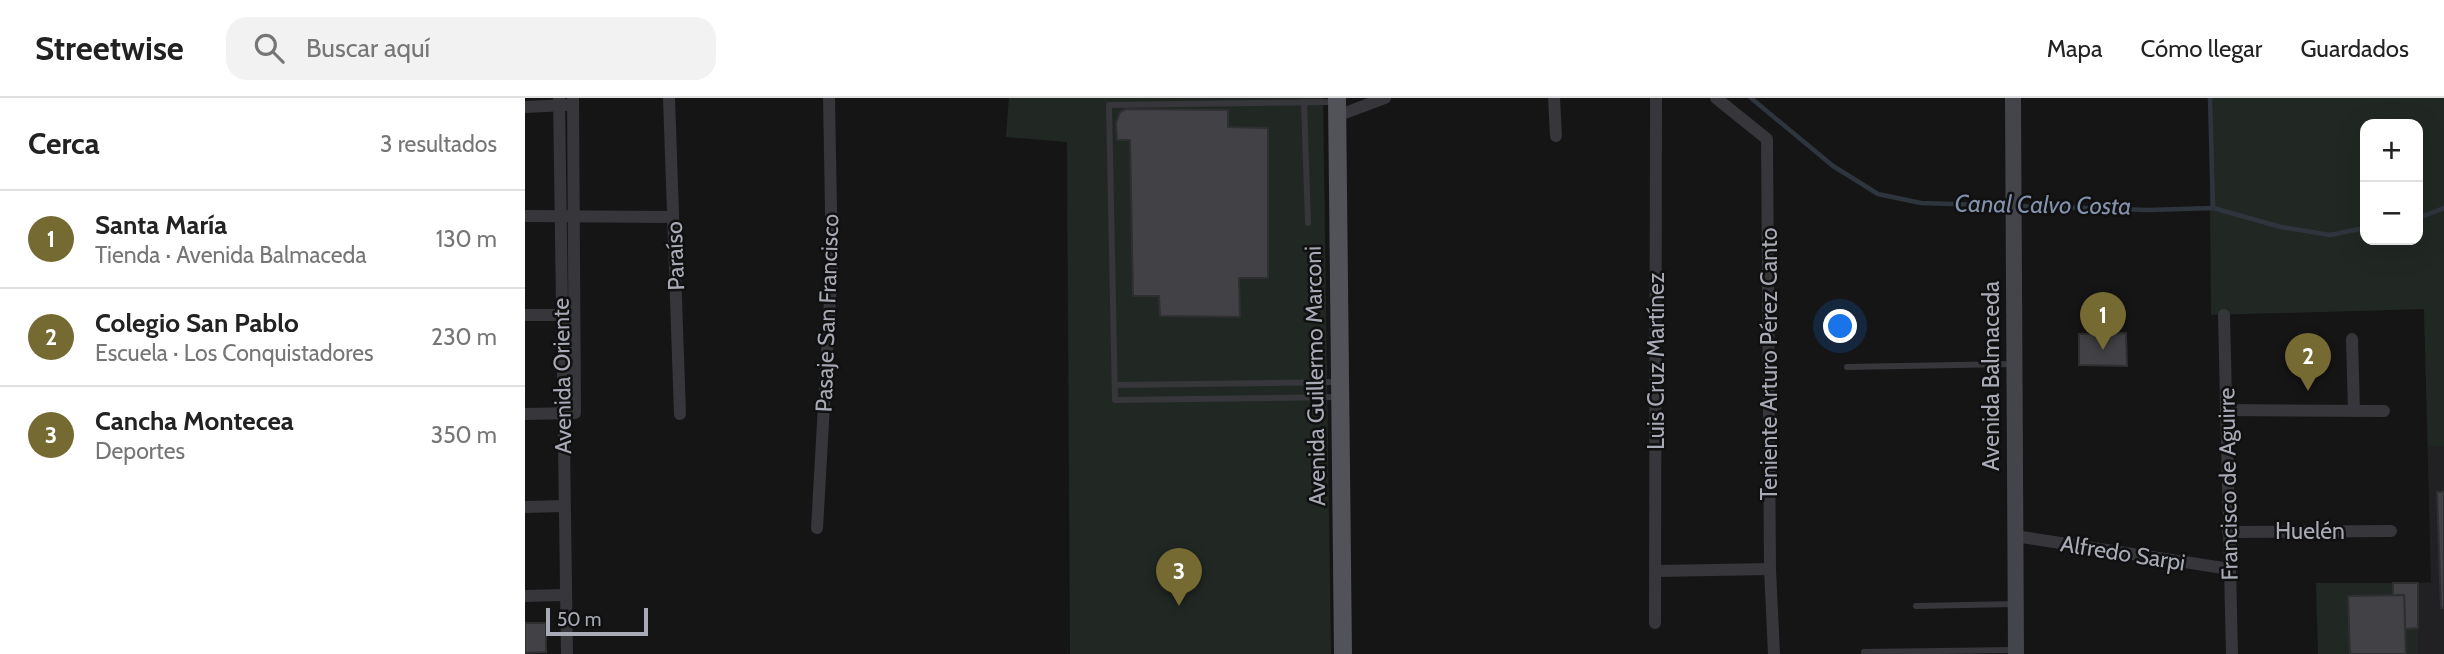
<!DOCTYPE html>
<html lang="es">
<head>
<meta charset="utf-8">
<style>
  body { margin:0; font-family:Cabin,sans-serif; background:#f2f2f2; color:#222 }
  .controls { position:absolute; right:21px; top:21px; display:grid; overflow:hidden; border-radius:14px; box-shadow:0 7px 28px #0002 }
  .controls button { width:63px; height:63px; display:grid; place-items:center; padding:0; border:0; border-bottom:2px solid #e0e0e0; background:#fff; color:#222; font:35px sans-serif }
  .scale { position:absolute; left:21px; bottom:18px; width:102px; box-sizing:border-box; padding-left:7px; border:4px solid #a8aab5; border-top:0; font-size:19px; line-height:24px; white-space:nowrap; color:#a8aab5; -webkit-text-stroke:5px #101011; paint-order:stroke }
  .you { position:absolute; left:1316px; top:229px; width:24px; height:24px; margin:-18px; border:5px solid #fff; border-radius:50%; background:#1a73e8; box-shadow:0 0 0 10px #1a73e833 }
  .badge { display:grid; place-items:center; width:46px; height:46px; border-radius:50%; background:#766a33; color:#fff; font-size:23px; font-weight:700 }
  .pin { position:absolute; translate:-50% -58px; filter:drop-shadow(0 2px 4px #0008) }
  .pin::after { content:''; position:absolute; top:37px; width:24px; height:21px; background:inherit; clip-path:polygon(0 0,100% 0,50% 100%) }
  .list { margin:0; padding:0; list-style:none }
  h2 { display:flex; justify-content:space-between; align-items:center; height:91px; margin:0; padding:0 28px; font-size:30px }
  h2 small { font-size:23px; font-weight:400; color:#767676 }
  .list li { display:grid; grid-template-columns:46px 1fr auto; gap:21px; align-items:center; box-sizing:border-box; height:98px; padding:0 28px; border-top:2px solid #e0e0e0 }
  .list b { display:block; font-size:26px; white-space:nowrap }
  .list p { margin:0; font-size:23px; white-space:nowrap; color:#767676 }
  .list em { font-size:23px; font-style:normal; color:#767676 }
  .icon { flex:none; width:38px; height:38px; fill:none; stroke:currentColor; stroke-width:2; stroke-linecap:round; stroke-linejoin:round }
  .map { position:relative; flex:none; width:1919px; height:556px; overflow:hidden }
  header { display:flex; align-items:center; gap:42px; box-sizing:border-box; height:98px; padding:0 35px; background:#fff; border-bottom:2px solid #e0e0e0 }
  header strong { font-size:33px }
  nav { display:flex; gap:38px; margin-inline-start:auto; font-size:24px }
  .search { width:490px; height:63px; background:#f2f2f2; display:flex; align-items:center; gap:18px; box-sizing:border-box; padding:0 24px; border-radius:21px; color:#767676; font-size:26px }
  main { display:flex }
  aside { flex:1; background:#fff }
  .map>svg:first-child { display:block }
  .built { fill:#212123 }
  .green { fill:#212823; fill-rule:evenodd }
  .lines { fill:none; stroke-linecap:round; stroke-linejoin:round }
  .stream { stroke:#2f353d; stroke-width:4.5 }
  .building { fill:#424246; stroke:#2f2f32; stroke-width:2 }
  .service { stroke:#36363b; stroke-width:6 }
  .minor { stroke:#36363b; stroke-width:12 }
  .secondary { stroke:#44454a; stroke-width:16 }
  .primary { stroke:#525359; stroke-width:18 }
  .labels { text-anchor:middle; stroke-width:5; stroke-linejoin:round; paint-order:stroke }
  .street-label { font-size:23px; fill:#a8aab5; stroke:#101011 }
  .water-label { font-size:24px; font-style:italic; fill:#8392ac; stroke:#101011 }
</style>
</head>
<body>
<header>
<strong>Streetwise</strong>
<div class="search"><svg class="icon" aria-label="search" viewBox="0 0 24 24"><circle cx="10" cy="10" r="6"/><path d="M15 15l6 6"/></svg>Buscar aquí</div>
<nav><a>Mapa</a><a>Cómo llegar</a><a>Guardados</a></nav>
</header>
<main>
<aside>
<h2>Cerca<small>3 resultados</small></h2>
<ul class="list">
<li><span class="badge">1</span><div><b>Santa María</b><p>Tienda · Avenida Balmaceda</p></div><em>130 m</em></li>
<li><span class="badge">2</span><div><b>Colegio San Pablo</b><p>Escuela · Los Conquistadores</p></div><em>230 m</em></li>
<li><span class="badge">3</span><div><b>Cancha Montecea</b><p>Deportes</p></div><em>350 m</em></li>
</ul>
</aside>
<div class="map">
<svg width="1919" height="556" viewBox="0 0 1919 556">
  <rect width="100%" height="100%" fill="#151516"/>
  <path class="built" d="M1899,211H1919V556H1893V485L1906,484Z"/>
  <g class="green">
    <path d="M484,0H798L806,556H545L542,44L481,39Z"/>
    <path d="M1684,0H1919V348L1903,349L1899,211L1686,217ZM1840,26H1893V142H1840Z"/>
    <path d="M1791,485H1893V556H1793Z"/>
  </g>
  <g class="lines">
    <g class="stream">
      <path d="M1226,0L1308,68L1353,96L1396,105L1624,112L1688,110L1756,129L1805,137L1840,130"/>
      <path d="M1685,0L1688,110"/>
      <path d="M1893,120L1919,110"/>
    </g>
  </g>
  <g class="building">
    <path d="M601,11L703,12V29L743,30V180H714L715,219L635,218L634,198H608L605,42H592L591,25L595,14Z"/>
    <path d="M1601,235L1602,268L1554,267V236Z"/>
    <path d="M1912,394H1919V510H1916Z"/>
    <path d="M1868,485H1893V530L1880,531L1879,497L1868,498Z"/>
    <path d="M1879,497L1881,556H1825L1823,498Z"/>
    <path d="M0,525H21V554L0,555Z"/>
  </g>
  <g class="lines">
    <g class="service">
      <path d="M779,4L783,125"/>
      <path d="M809,4L584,7L590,302L812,299"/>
      <path d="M1322,269L1487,266"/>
      <path d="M590,287L812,284"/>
      <path d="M1391,508L1490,506"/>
      <path d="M1339,554L1489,552"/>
    </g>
    <g class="minor">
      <path d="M34,0L42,556"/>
      <path d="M144,0L155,316"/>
      <path d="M1029,0L1031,38"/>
      <path d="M1191,0L1242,41L1245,471L1249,556"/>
      <path d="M0,9L41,7"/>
      <path d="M812,18L860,0"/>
      <path d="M0,118L148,119"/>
      <path d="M0,217H42"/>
      <path d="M1699,217L1707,556"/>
      <path d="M1827,241L1829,313"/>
      <path d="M1701,312L1859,313"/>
      <path d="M0,316L50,315L48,0"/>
      <path d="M0,409L39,408"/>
      <path d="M292,430L307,167L304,0"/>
      <path d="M1703,434L1866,433"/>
      <path d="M1490,438L1705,471"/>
      <path d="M1131,473L1245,471"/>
      <path d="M0,498L39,497"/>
      <path d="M1130,525L1131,0"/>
    </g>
    <path class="secondary" d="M1488,0L1491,556"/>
    <path class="primary" d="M812,0L818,556"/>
  </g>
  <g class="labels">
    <g class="street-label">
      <text transform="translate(150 158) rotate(-92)" y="8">Paraíso</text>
      <text transform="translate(302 215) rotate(-88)" y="8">Pasaje San Francisco</text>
      <text transform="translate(1131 263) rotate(-90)" y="8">Luis Cruz Martínez</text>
      <text transform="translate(1244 266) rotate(-90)" y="8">Teniente Arturo Pérez Canto</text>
      <text transform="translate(37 278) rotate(-91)" y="8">Avenida Oriente</text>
      <text transform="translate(790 278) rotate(-91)" y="8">Avenida Guillermo Marconi</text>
      <text transform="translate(1466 278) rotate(-90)" y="8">Avenida Balmaceda</text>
      <text transform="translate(1703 386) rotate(-91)" y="8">Francisco de Aguirre</text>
      <text x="1785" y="441">Huelén</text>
      <text transform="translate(1598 455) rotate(9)" y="8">Alfredo Sarpi</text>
    </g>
    <g class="water-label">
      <text transform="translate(1518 107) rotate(1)" y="8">Canal Calvo Costa</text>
    </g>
  </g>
</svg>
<div class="controls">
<button>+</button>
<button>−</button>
</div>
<div class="scale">50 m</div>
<div class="you"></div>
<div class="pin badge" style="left:1578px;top:252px">1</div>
<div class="pin badge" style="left:1783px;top:293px">2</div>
<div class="pin badge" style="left:654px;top:508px">3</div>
</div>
</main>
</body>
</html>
